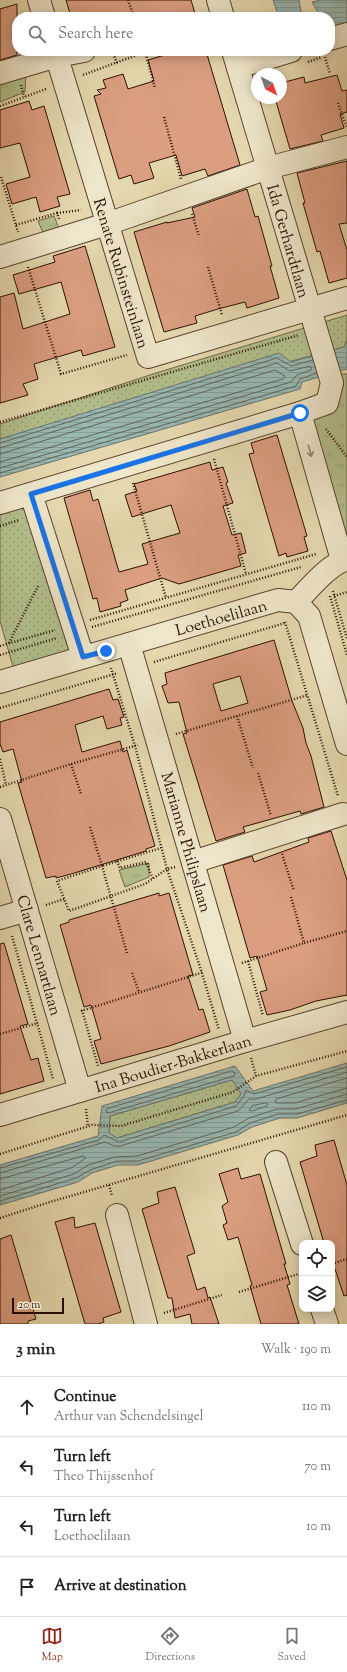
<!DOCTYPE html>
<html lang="en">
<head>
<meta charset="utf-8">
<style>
  body { margin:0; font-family:"Sorts Mill Goudy",serif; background:#f2f2f2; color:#222 }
  .controls { position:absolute; right:12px; bottom:12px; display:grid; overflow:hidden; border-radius:8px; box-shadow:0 2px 10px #0003 }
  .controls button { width:36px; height:36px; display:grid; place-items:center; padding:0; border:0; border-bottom:1px solid #e0e0e0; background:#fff; color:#222; font:20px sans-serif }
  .compass { position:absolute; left:251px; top:68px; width:36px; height:36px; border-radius:50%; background:#fff; box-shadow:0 2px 10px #0003; rotate:139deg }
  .scale { position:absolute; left:12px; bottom:10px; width:52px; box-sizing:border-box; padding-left:4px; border:2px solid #2c0f03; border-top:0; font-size:11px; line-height:14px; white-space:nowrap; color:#2c0f03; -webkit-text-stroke:3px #eee6ca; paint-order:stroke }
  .stop { position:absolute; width:12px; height:12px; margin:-9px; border:3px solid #1a73e8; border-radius:50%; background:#fff }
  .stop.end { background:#1a73e8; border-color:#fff; box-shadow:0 1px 4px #0008 }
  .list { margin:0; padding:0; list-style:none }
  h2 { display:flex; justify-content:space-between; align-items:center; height:52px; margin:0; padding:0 16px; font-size:17px }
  h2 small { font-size:13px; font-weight:400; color:#767676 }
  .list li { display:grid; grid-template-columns:26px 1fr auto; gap:12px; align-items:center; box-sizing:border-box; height:60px; padding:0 16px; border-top:1px solid #e0e0e0 }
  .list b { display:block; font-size:15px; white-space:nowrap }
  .list p { margin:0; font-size:13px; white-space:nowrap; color:#767676 }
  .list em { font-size:13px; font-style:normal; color:#767676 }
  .icon { flex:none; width:22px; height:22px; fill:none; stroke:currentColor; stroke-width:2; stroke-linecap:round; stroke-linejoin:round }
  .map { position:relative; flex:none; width:347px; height:1324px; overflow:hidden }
  .search { position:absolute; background:#fff; box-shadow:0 2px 10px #0003; left:12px; right:12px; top:12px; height:44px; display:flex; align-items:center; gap:10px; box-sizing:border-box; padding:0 14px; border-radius:16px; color:#767676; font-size:15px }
  .sheet { height:292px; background:#fff }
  nav { display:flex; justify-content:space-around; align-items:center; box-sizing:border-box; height:56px; border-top:1px solid #e0e0e0; background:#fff; font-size:11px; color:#767676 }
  nav a { display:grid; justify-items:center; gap:2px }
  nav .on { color:#8f2418 }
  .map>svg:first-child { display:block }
  .grass { fill:url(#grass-dots); stroke:#6f6748 }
  .park { fill:url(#park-tufts); stroke:#6f6748 }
  .water { fill:url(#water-rules); stroke:#6d746c; fill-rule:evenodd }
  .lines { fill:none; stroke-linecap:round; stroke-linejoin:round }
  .shore { stroke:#62645a; stroke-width:1 }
  .building { fill:#db9e81; stroke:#2c0f03; fill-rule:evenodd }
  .minor-casing { stroke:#5a412e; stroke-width:24 }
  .path { stroke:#2c0f03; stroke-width:2.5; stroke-dasharray:1 2; stroke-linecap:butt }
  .minor { stroke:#eee6ca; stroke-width:22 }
  .oneway { stroke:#978570 }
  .route { stroke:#1a73e8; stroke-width:5 }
  .labels { text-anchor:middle; stroke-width:3; stroke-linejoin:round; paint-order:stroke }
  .street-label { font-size:16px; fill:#2c0f03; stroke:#eee6ca }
</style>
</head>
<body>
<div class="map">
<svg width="347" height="1324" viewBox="0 0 347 1324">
  <defs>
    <pattern id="grass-dots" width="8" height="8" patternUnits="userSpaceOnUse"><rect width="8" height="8" fill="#b2bf8c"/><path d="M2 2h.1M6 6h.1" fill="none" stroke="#99a377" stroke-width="1.8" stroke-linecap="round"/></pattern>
    <pattern id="park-tufts" width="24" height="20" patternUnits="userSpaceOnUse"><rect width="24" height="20" fill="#b2bf8c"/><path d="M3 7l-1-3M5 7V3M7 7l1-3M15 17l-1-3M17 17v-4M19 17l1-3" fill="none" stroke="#99a377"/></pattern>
    <pattern id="water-rules" width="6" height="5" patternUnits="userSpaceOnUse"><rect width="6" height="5" fill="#98b8b2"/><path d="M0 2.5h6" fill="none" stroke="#839d97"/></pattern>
  </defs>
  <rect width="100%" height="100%" fill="#e5d8ae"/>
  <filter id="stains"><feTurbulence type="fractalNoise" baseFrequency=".005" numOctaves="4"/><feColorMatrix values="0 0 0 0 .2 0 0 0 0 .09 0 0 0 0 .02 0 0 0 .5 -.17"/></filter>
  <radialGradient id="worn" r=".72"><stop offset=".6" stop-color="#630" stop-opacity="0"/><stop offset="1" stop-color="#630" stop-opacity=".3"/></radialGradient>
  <g class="grass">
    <path d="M347,315V339L344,347L0,439V424L156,373Z"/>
    <path d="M22,508L30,515L72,653L14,670L0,621V512Z"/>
    <path d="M232,1080L241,1094L235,1102L117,1138L109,1133L110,1116Z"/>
  </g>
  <g class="park">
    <path d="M26,69L25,92L0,102V77Z"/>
    <path d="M54,216L62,236L46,240L38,221Z"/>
    <path d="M335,374H347V544L308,420Z"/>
    <path d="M149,863V877L125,887L119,870Z"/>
  </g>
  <g class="water">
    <path d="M273,0H299L302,17H279Z"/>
    <path d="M321,0H347V23L330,28V17H318L320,16L312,2Z"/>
    <path d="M347,339V369L302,382L300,389L0,477V439L279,353L291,362L344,347Z"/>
    <path d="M347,1063V1103L297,1118H280L252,1127L238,1135L138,1165H118L92,1173L78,1182L0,1205V1165L98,1136L102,1106L235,1066L253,1091ZM232,1080L241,1094L235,1102L117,1138L109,1133L110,1116Z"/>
  </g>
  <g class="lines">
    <g class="shore">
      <path d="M0,443L277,358L291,366L313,360"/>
      <path d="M0,448L277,363L290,371L310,366L312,368L311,370L297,375L291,382L0,468"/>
      <path d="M0,454L275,370L285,376L283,379L0,462"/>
      <path d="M0,473L296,386L300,379L317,373"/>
      <path d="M232,1071L235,1073L234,1076L108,1113L106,1112L107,1109Z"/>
      <path d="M347,1078L276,1099L275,1102L277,1103H295L347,1088"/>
      <path d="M266,1103L268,1104L267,1106L252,1111L249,1110L252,1106Z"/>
      <path d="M0,1168L99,1140L104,1135L119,1142L236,1106L244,1096L246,1090L254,1094L347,1067"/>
      <path d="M0,1173L105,1142L114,1146H120L238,1111L249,1099H256L347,1072"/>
      <path d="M0,1179L83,1156L86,1158L71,1168L0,1190"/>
      <path d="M0,1196L74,1174L88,1165L115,1157L137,1156L234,1127L249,1118L277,1109H296L347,1094"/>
      <path d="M0,1201L76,1178L90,1170L117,1161H138L236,1132L250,1123L278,1114H297L347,1100"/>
    </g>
  </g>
  <g class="building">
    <path d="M66,0H191L196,17H71Z"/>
    <path d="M17,4V55L0,60V9Z"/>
    <path d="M178,51H206L240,165L208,176L205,169L182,176L176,155L149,163L154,178L134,184L131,175L119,179L94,96L101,94L97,90L106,88L103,80L123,74L128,89L154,81L148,60Z"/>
    <path d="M337,75L342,91L347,90V112L340,114L344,128L321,135L323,141L290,149L275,98H281V83L304,77L305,83Z"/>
    <path d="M29,101L32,110L44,106L70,194L57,197L60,206L40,212L36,197L12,204L6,184L30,177L20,143L0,148V110Z"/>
    <path d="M347,161V223L339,224L347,250V278L329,283L320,251L317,252L303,203H305L297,173Z"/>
    <path d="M247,189L255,217L258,216L272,266H270L279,298L247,308L245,302L218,309L195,316L197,323L164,332L134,232L167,222V223L195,217L192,208Z"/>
    <path d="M85,246L115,347L83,356L81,350L34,364L38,379L23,384L28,395L0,403V297L14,293L23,329L70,314L61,282L19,294L13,275L55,262L53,256Z"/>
    <path d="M277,435L307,536L304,537L308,551L287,557L286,553L279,556L249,454L254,453L251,443Z"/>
    <path d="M210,462L212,470L223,467L228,482L226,483L233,503L223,506L232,535L241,533L246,553L238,555L241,566L179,584L162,578L125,590L128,600L120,603L121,606L100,612L97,598L93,599L64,498L90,490L93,501L98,499L119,572L148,564L142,544L180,533L171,505L132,517L125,495L137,491L134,484Z"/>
    <path d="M274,640L292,701L303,728L306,743L311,756L324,807L301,814L300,811L243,827L245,832L216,841L183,734L187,733L179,702L168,703L162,686L167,684L165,673ZM240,676L248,703L221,711L213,684Z"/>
    <path d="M109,689L113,700L118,699L124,717L120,718L122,725L107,729L103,716L75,725L82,752L120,741L123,752L127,750L155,846L146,849V851L71,874L56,878V876L46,878L18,783L22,782L13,749L3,752L0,744V722Z"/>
    <path d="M331,831L347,880V995L316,1001L290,1010L267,1015L260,992L267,990L257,956L250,958L223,865L252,856L254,862L309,842L308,838Z"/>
    <path d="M159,893V896L169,893L193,975L188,976L199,1010L203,1009L210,1032L169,1046L101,1064L94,1041L101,1039L91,1005L84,1007L60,925L69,922V920Z"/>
    <path d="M4,943L28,1024L20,1026L31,1060L38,1058L44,1081L0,1094V944Z"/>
    <path d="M334,1140L347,1185V1295L344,1296L335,1269L332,1265V1243H324L300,1162L317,1156L315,1145Z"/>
    <path d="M238,1168L241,1179L260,1174L286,1264H284L290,1284L287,1285L299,1324H261L250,1286L252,1285L238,1237L228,1240L223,1225L227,1223L222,1206L228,1202L219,1174Z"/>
    <path d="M175,1187L195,1253L187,1256L197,1290L205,1287L208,1298L210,1297L219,1324H192L190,1314L175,1318L172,1298H168L142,1209L159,1203L157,1192Z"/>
    <path d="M74,1217L75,1228L95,1223L121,1312L103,1318L104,1322L98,1324H85L55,1222Z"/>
    <path d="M11,1235L36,1319L28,1321V1324H0V1239Z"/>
  </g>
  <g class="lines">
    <defs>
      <g id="minor">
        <path d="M39,0L44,17"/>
        <path d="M218,0L223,17"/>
        <path d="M330,39L347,34"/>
        <path d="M55,51L148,357L347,298"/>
        <path d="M238,67L291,51"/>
        <path d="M0,73L57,56L84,51"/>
        <path d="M0,257L107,224L268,168L347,147"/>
        <path d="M300,413L342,560"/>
        <path d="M31,494L83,657"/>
        <path d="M0,503L300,413L327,403L332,383L233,51"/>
        <path d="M296,602C309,589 329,564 347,559"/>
        <path d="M129,644L245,1041"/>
        <path d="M0,682L278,600L296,602L309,616L347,744"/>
        <path d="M0,819L80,1091"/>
        <path d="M193,862L343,814"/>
        <path d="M0,918L27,910"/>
        <path d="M0,1115L245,1041L347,1012"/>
        <path d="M276,1162L302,1244"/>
        <path d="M117,1215L146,1324"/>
        <path d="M322,1309L327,1324"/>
      </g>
    </defs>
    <use href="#minor" class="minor-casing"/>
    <g class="path">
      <path d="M128,0L134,17"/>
      <path d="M112,51L117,63"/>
      <path d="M145,51L155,88"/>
      <path d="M325,57L330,74"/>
      <path d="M308,62L322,57"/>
      <path d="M83,75L145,52"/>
      <path d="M21,85L24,97"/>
      <path d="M338,103L347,128"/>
      <path d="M0,106L46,89"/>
      <path d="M164,117L181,179"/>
      <path d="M1,177L18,232"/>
      <path d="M57,213L81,210"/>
      <path d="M192,214L199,236"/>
      <path d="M16,225L57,213L59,219"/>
      <path d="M28,267L61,374L127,355"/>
      <path d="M208,267L222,315"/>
      <path d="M0,422L299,335"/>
      <path d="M326,429L347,457"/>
      <path d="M214,459L246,574"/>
      <path d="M133,483L166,598"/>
      <path d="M0,526L19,520"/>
      <path d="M333,591L347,639"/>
      <path d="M330,596L347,655"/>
      <path d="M334,596L347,592"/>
      <path d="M90,620L316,554"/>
      <path d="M285,622L338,796"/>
      <path d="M92,627L301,567"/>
      <path d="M9,643L38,586"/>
      <path d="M0,646L55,630"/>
      <path d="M0,655L57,638"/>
      <path d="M154,662L285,623"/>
      <path d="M111,668L135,746L167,869L175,867"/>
      <path d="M0,708L118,673"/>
      <path d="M237,716L253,768"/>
      <path d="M176,734L308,695"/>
      <path d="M0,759L6,785"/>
      <path d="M71,764L81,794"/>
      <path d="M258,773L271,816"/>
      <path d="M0,787L71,764L138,745"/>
      <path d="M90,827L102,866L161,848"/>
      <path d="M282,854L294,891"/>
      <path d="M117,861L120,868L146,862L153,879"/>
      <path d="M291,897L304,943L347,931"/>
      <path d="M46,905L64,899"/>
      <path d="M12,936L53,1079"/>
      <path d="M127,953L102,866L57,881L69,911L145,884L167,869L202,973L219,1030"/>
      <path d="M248,961L263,1016"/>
      <path d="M242,963L304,943"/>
      <path d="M132,973L139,992"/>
      <path d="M82,1010L98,1066"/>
      <path d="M81,1011L204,972"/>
      <path d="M0,1034L38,1023"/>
      <path d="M251,1058L256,1076"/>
      <path d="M86,1109L88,1127"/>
      <path d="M0,1154L92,1125L121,1126L233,1092L256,1076L347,1051"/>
      <path d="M109,1185L112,1196"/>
      <path d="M0,1218L50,1202L347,1115"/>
      <path d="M332,1264L347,1259"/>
      <path d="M239,1292L302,1273"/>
      <path d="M164,1313L222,1295"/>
    </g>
    <use href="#minor" class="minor"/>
  </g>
  <defs><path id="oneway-shaft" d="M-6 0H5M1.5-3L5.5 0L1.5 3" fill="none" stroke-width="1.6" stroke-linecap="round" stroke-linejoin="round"/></defs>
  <use class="oneway" href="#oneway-shaft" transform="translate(310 451) rotate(74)"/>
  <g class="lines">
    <path class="route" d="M106,651L83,657L31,494L300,413"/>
  </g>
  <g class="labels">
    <g class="street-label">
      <text transform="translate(289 241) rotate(74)" y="6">Ida Gerhardtlaan</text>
      <text transform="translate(122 273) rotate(73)" y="6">Renate Rubinsteinlaan</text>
      <text transform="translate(221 617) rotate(-16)" y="6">Loethoelilaan</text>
      <text transform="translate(187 842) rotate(74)" y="6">Marianne Philipslaan</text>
      <text transform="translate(40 955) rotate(74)" y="6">Clare Lennartlaan</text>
      <text transform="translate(173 1063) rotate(-17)" y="6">Ina Boudier-Bakkerlaan</text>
    </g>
  </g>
  <rect width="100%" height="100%" filter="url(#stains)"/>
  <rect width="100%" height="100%" fill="url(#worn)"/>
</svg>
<div class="controls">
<button><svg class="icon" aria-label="locate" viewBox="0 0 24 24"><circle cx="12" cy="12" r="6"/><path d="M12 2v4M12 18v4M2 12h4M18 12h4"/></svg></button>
<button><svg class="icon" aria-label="layers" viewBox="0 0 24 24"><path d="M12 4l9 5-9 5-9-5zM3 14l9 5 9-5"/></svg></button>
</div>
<svg class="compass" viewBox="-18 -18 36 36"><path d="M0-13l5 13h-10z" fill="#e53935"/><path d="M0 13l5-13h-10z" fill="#767676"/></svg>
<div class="scale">20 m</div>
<div class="stop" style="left:300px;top:413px"></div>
<div class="stop end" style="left:106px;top:651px"></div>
<div class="search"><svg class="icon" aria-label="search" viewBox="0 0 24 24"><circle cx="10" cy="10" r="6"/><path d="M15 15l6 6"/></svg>Search here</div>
</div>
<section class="sheet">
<h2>3 min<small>Walk · 190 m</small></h2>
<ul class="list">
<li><svg class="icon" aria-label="ahead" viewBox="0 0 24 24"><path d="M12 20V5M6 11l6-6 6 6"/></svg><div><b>Continue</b><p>Arthur van Schendelsingel</p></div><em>110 m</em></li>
<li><svg class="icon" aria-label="left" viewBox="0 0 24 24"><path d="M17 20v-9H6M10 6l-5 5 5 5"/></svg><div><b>Turn left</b><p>Theo Thijssenhof</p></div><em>70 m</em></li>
<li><svg class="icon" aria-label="left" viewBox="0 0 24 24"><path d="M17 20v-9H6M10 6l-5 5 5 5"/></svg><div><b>Turn left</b><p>Loethoelilaan</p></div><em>10 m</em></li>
<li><svg class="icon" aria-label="arrive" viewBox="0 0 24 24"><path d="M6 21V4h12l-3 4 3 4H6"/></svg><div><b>Arrive at destination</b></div></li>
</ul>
</section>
<nav>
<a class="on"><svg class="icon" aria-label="map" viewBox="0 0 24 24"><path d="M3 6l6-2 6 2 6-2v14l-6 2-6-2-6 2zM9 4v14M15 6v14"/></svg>Map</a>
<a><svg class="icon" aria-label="directions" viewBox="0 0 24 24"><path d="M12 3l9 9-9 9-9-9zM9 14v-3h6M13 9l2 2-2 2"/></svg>Directions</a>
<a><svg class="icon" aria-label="saved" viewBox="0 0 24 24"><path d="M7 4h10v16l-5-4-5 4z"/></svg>Saved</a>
</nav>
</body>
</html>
